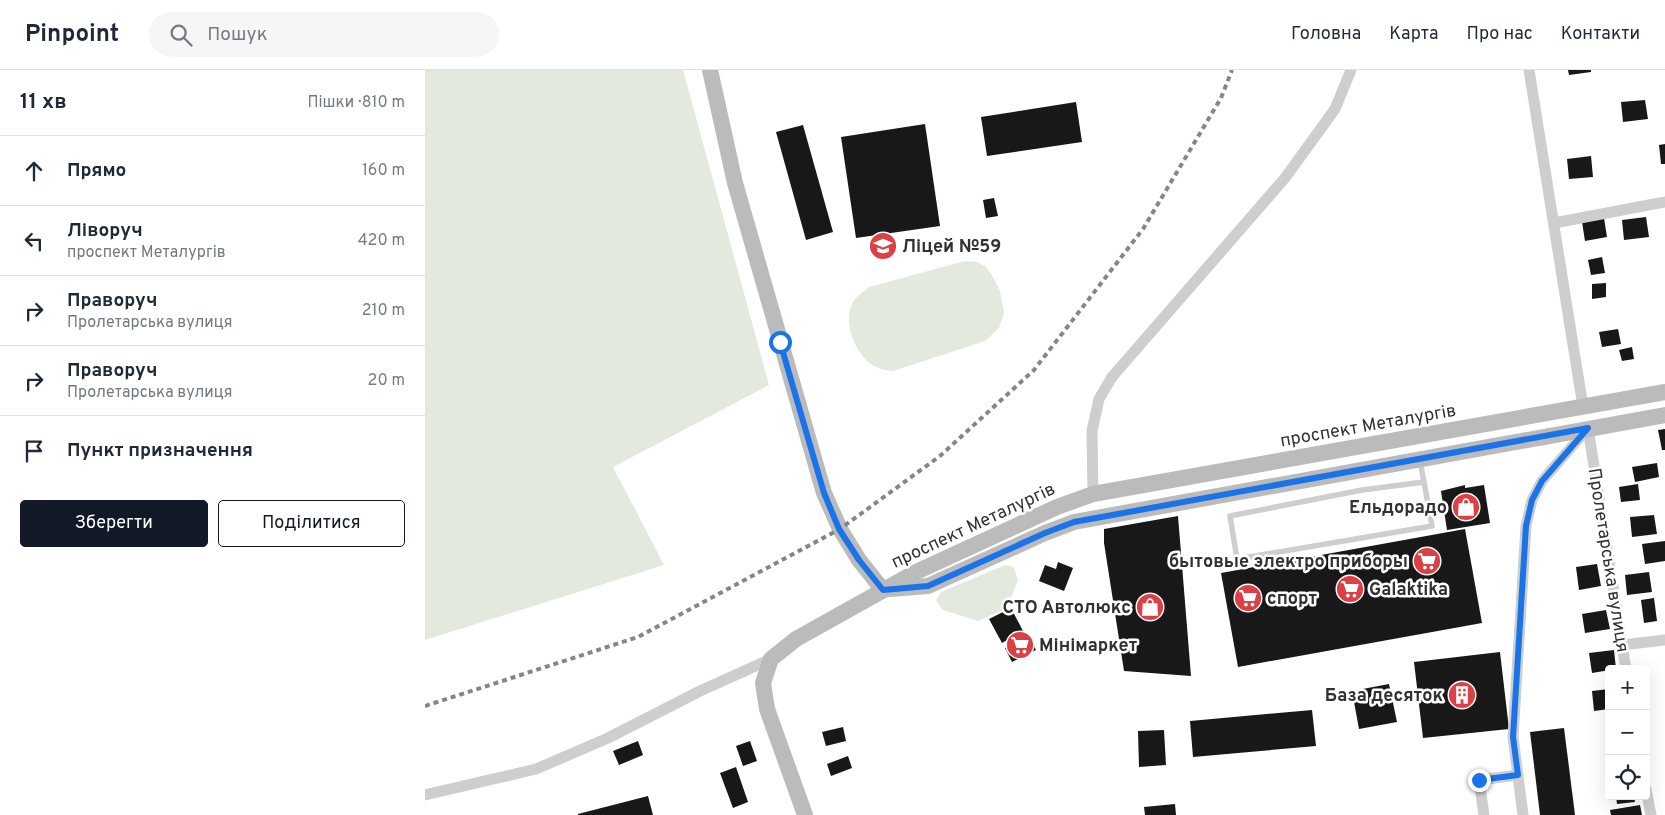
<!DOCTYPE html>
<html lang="uk">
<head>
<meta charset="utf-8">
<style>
  body { margin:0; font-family:Overpass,sans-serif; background:#f6f6f7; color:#1f2937 }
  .controls { position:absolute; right:15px; bottom:15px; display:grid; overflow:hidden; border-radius:5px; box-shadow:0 5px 20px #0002 }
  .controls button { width:45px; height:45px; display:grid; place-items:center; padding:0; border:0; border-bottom:1px solid #e0e1e3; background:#fff; color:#1f2937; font:25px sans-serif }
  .stop { position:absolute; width:15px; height:15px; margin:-11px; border:4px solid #1a73e8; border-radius:50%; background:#fff }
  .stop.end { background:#1a73e8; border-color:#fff; box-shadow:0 1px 5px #0008 }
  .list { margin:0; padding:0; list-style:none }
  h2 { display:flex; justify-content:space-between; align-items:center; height:65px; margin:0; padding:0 20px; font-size:21px }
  h2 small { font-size:16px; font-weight:400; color:#747a83 }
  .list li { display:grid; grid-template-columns:32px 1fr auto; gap:15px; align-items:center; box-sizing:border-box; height:70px; padding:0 20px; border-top:1px solid #e0e1e3 }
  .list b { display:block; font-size:19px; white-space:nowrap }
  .list p { margin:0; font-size:16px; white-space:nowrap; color:#747a83 }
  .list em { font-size:16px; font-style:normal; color:#747a83 }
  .actions { display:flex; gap:10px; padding:15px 20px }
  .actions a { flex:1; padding:11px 0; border:1px solid #111827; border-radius:5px; text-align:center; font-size:18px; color:#111827 }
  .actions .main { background:#111827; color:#fff }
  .icon { flex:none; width:28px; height:28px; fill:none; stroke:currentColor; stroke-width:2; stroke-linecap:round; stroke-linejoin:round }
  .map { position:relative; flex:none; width:1240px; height:745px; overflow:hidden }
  header { display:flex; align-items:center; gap:30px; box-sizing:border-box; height:70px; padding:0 25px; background:#fff; border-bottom:1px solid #e0e1e3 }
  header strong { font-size:24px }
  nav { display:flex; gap:28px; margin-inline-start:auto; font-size:18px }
  .search { width:350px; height:45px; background:#f6f6f7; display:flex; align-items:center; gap:12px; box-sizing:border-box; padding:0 18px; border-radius:28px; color:#747a83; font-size:19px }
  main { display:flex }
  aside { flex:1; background:#fff }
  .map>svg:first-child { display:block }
  .green { fill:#e3e9dd }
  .building { fill:#181818 }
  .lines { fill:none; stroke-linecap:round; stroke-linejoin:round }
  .lane { stroke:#cecece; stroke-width:5.5 }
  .street { stroke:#cecece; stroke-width:11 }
  .secondary { stroke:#bbb; stroke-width:16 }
  .rail { stroke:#868686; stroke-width:4; stroke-dasharray:5 4; stroke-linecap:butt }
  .route { stroke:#1a73e8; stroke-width:6 }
  .labels { text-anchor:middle; stroke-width:5; stroke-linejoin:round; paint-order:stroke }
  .poi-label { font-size:18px; font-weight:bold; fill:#313131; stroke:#fff; text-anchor:start }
  .street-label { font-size:18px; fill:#313131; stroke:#fff }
</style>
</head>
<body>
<header>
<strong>Pinpoint</strong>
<div class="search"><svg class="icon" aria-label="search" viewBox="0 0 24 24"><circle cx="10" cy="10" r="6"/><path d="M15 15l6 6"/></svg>Пошук</div>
<nav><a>Головна</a><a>Карта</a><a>Про нас</a><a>Контакти</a></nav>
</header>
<main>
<aside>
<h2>11 хв<small>Пішки · 810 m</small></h2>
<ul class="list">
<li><svg class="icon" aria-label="ahead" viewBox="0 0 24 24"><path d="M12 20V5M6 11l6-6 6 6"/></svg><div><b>Прямо</b></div><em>160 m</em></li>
<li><svg class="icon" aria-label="left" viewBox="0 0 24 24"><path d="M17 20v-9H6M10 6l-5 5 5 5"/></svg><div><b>Ліворуч</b><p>проспект Металургів</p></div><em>420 m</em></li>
<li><svg class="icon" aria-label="right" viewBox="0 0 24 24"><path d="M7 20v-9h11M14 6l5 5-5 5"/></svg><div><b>Праворуч</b><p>Пролетарська вулиця</p></div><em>210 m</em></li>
<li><svg class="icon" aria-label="right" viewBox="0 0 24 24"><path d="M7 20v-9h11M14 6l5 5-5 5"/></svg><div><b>Праворуч</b><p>Пролетарська вулиця</p></div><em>20 m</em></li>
<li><svg class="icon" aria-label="arrive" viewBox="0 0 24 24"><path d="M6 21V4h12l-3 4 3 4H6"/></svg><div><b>Пункт призначення</b></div></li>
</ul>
<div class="actions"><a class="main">Зберегти</a><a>Поділитися</a></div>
</aside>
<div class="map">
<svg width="1240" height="745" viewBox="0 0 1240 745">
  <rect width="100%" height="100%" fill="#fff"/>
  <g class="green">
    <path d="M0,0H258L344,315L188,397L239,495L0,570Z"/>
    <path d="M540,191L552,192L560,196L567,205L575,221L579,243L574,258L560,271L468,301C460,300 453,299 446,294C430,283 418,252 427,234C430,227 438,222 444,217Z"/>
    <path d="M580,495L589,497L593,510L582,538L553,551L518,540L511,531L516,522Z"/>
  </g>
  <g class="building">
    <path d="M1143,0H1166V2L1144,5Z"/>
    <path d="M1220,30L1223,49L1198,52L1196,32Z"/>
    <path d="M651,32L657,72L562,86L556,47Z"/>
    <path d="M500,54L515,156L431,168L416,67Z"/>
    <path d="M378,55L408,162L381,170L351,62Z"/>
    <path d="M1240,74V94H1236L1234,75Z"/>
    <path d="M1166,86L1168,107L1144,109L1142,89Z"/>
    <path d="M569,128L573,146L561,148L558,130Z"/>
    <path d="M1221,147L1224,167L1199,170L1197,150Z"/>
    <path d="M1179,148L1182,167L1160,171L1157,152Z"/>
    <path d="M1177,187L1180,203L1166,205L1163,190Z"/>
    <path d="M1181,213V227L1167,229V214Z"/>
    <path d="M1193,259L1196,274L1177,277L1174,262Z"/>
    <path d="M1207,277L1209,289L1197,291L1194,280Z"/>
    <path d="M1240,359V380H1237L1233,360Z"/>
    <path d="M1232,393L1234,407L1210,412L1207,397Z"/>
    <path d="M1213,414L1215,430L1196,432L1194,417Z"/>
    <path d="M1040,415V418L1059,415L1065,453L1022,460L1016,421Z"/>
    <path d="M1229,445L1232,464L1207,467L1205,447Z"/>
    <path d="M753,446L766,606L699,601L679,473V459Z"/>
    <path d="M1040,459L1057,553L813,597L796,503Z"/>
    <path d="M1240,471V491L1220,494L1217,474Z"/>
    <path d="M633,492L648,498L639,521L614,511L620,495L631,499Z"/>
    <path d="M1172,494L1176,516L1154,520L1151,497Z"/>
    <path d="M1224,502L1227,522L1202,525L1200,505Z"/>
    <path d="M1229,528L1232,551L1219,553L1216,530Z"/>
    <path d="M586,538L598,561L577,573L564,549Z"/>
    <path d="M1181,540L1185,559L1160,563L1157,544Z"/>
    <path d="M603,566L611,580L587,592L580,578Z"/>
    <path d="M1189,580L1191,599L1167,603L1164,583Z"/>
    <path d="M1075,582L1084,659L998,668L989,592Z"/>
    <path d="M964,614L972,652L934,659L927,621Z"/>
    <path d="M1184,619V639L1169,641L1167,621Z"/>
    <path d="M887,640L891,676L768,687L765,651Z"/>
    <path d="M418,657L421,671L401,676L397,662Z"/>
    <path d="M1139,658L1150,745H1115L1105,662Z"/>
    <path d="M739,660L741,695L714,697L713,661Z"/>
    <path d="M213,671L218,685L194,695L188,681Z"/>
    <path d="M325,671L332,691L318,696L311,676Z"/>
    <path d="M423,686L427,698L406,706L402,694Z"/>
    <path d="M311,697L323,732L308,738L295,703Z"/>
    <path d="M223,726L228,745H153V744Z"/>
    <path d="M1191,726H1209L1210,732L1192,734Z"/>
    <path d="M750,734L751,745H720L719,737Z"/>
    <path d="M1215,735L1217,745H1186L1185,740Z"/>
  </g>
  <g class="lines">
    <path class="lane" d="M995,391L999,412L937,420L805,446L812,489L1007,456L999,412"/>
    <g class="street">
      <path d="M1104,0L1158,337"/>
      <path d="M1129,153L1240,132"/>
      <path d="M668,424L667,361L674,329L687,307L860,108L910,39L926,0"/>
      <path d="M1197,575L1240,570"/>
      <path d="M1221,719L1226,745"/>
      <path d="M0,725L111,699L183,668L275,621L346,589"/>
      <path d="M1059,745L1054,710L1093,705"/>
      <path d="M1098,745L1088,667L1101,456L1107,430L1117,411L1163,358L1201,599"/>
    </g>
    <g class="secondary">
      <path d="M285,0L310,113L399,423L415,459L434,490L458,520"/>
      <path d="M465,519L503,516L620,463L649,452L1240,345"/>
      <path d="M380,745L342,639L338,613L346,589L371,569L491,502L632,437L668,424L1240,322"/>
    </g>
    <path class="rail" d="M0,636L213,567L415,459L515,386L609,300L718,159L796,28L807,0"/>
  </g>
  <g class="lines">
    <path class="route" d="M355,272L399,423L414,459L434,490L458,520L503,516L620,463L649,452L1163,358L1117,411L1107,430L1101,456L1088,667L1093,705L1054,710"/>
  </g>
  <defs>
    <symbol id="school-disc" viewBox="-11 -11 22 22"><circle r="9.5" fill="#da4045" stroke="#fff"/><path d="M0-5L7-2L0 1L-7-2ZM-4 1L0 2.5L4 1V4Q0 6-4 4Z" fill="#fff"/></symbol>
    <symbol id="shop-disc" viewBox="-11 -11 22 22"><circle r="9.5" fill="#da4045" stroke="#fff"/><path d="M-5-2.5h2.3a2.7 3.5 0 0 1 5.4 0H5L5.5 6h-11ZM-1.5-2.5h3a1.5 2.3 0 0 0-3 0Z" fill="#fff"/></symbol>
    <symbol id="supermarket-disc" viewBox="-11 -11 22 22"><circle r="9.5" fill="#da4045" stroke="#fff"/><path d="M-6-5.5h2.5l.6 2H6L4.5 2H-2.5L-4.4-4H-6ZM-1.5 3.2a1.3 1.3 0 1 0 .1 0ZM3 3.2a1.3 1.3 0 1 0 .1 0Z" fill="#fff"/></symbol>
    <symbol id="building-disc" viewBox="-11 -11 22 22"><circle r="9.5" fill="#da4045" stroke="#fff"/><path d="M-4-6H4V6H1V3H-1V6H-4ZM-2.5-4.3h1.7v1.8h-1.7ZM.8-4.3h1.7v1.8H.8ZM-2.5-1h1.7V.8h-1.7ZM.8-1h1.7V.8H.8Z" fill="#fff"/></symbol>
  </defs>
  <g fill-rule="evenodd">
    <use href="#school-disc" x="442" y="160" width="32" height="32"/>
    <use href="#shop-disc" x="1025" y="421" width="32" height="32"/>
    <use href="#supermarket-disc" x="986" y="475" width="32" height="32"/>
    <use href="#supermarket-disc" x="909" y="503" width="32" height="32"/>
    <use href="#supermarket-disc" x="807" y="512" width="32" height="32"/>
    <use href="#shop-disc" x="709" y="521" width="32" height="32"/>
    <use href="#supermarket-disc" x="579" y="559" width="32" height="32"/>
    <use href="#building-disc" x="1021" y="609" width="32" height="32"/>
  </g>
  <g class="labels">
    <g class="poi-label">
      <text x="477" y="182">Ліцей №59</text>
      <text x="1022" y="443" text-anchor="end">Ельдорадо</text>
      <text x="983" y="497" text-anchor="end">бытовые электро приборы</text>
      <text x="944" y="525">Galaktika</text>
      <text x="842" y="534">спорт</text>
      <text x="706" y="543" text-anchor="end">СТО Автолюкс</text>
      <text x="614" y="581">Мінімаркет</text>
      <text x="1018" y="631" text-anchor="end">База десяток</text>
    </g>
    <g class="street-label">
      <text transform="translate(943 355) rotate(-10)" y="6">проспект Металургів</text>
      <text transform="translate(548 455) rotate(-25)" y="6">проспект Металургів</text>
      <text transform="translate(1184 490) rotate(81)" y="6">Пролетарська вулиця</text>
    </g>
  </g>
</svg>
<div class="controls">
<button>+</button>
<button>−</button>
<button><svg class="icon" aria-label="locate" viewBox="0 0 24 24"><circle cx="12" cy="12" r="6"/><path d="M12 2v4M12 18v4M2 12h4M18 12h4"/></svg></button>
</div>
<div class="stop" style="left:355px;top:272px"></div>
<div class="stop end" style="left:1054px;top:710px"></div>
</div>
</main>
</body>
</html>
